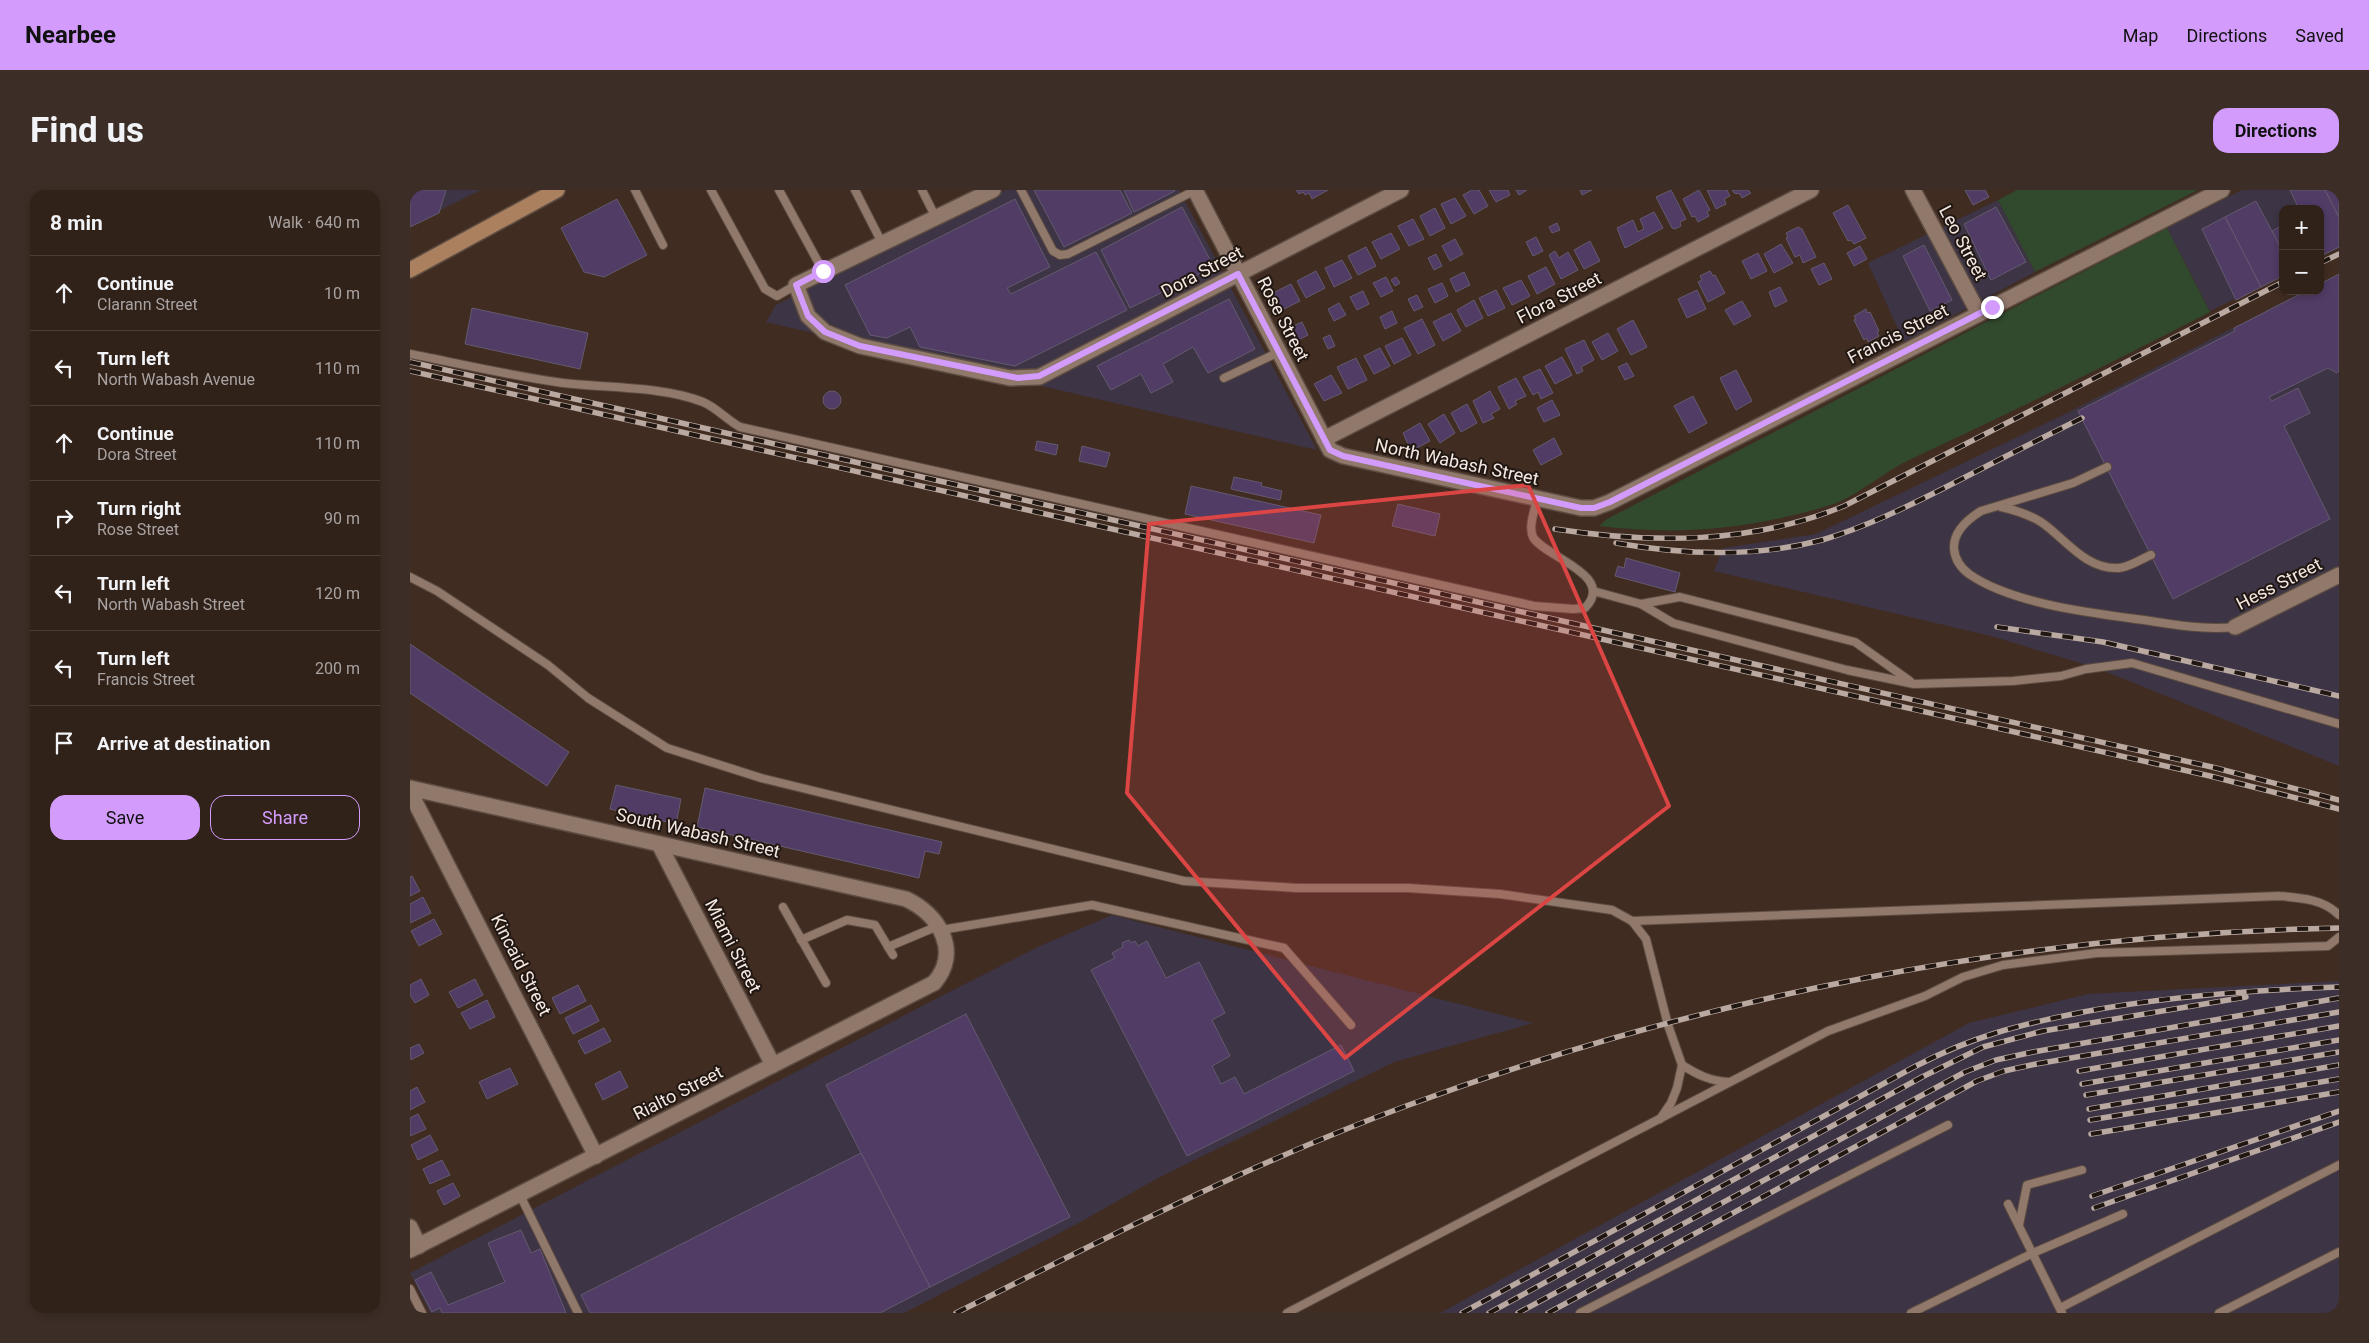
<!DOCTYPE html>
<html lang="en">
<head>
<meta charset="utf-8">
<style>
  body { margin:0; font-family:Roboto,sans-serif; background:#3c2e26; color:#f1f3f6 }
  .controls { position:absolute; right:15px; top:15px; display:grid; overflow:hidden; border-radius:10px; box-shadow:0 2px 8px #0003 }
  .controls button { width:45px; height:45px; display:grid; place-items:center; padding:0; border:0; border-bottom:1px solid #4b3e38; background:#302119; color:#f1f3f6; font:25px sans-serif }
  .stop { position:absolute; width:15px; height:15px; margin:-11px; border:4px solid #d39cfc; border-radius:50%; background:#fff }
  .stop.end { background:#d39cfc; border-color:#fff; box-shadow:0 1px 5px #0008 }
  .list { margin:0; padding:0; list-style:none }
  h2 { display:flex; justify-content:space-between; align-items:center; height:65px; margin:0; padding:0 20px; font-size:21px }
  h2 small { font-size:16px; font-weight:400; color:#a8a3a2 }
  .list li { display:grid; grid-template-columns:32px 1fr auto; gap:15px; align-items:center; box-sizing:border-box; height:75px; padding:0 20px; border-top:1px solid #4b3e38 }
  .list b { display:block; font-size:19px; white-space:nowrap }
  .list p { margin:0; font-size:16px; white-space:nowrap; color:#a8a3a2 }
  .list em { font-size:16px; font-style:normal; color:#a8a3a2 }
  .actions { display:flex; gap:10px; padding:15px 20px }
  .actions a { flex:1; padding:11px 0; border:1px solid #d39cfc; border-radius:15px; text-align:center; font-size:18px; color:#d39cfc }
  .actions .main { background:#d39cfc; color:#111 }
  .icon { flex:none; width:28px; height:28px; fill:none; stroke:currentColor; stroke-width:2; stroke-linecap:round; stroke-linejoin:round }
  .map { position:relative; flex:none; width:1929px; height:1123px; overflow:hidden; border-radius:15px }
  header { display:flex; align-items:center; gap:30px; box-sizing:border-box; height:70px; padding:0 25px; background:#d39cfc; color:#111 }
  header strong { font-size:24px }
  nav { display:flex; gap:28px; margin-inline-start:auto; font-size:18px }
  .intro { display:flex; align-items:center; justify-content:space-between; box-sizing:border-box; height:120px; padding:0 30px }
  h1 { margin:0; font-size:35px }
  .button { padding:12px 22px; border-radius:15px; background:#d39cfc; color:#111; font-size:18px; font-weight:700 }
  main { display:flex; gap:30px; padding:0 30px }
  aside { flex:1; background:#302119; border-radius:15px; box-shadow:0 2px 8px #0003 }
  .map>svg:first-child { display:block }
  .industrial { fill:#3d3545 }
  .green { fill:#31492d }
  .building { fill:#503c65; stroke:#645a6f }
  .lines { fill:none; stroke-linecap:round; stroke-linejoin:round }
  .lane-casing { stroke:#5c4b41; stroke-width:10 }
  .street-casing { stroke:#5c4b41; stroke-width:18 }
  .secondary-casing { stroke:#5c4b41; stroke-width:18 }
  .lane { stroke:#90786b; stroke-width:8 }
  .street { stroke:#90786b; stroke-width:15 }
  .secondary { stroke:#aa805f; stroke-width:15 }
  .rail-casing { stroke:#b9a9a1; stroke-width:5.5 }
  .rail { stroke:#201712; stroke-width:4; stroke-dasharray:11; stroke-linecap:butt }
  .route { stroke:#d39cfc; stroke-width:6 }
  .marked { fill:#db4544; fill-opacity:0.2; stroke:#db4544; stroke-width:4; stroke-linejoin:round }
  .labels { text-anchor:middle; stroke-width:4; stroke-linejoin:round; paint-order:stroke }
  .street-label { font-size:18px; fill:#f5e8e1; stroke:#201712 }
</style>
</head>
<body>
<header>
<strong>Nearbee</strong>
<nav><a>Map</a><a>Directions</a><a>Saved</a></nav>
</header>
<div class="intro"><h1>Find us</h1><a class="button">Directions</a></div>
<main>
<aside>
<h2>8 min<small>Walk · 640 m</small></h2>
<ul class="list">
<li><svg class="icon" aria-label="ahead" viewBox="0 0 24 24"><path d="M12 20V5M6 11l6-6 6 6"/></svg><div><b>Continue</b><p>Clarann Street</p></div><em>10 m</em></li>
<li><svg class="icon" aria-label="left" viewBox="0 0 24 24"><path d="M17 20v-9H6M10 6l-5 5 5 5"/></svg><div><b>Turn left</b><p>North Wabash Avenue</p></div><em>110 m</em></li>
<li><svg class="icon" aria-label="ahead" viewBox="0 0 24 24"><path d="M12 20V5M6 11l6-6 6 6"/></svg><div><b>Continue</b><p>Dora Street</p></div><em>110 m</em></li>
<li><svg class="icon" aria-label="right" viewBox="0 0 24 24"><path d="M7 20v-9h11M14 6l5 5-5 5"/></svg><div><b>Turn right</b><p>Rose Street</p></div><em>90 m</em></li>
<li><svg class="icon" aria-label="left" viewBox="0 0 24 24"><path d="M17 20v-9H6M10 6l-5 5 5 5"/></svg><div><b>Turn left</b><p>North Wabash Street</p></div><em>120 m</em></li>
<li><svg class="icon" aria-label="left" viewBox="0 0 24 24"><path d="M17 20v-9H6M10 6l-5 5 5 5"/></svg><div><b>Turn left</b><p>Francis Street</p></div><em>200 m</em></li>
<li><svg class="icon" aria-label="arrive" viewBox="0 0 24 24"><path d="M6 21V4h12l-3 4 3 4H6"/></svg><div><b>Arrive at destination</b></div></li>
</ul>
<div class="actions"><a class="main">Save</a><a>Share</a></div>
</aside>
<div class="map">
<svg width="1929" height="1123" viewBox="0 0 1929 1123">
  <rect width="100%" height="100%" fill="#402c21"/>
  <g class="industrial">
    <path d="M0,0H71L0,35Z"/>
    <path d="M596,0H769L907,260L356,132L366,115Z"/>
    <path d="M1832,0H1929V58L1910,67V19H1873V86L1800,121L1757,38Z"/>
    <path d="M1588,10L1625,82L1494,152L1458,73Z"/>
    <path d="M1929,84V576L1687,478L1581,446L1304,381L1313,358L1406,344L1653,225L1895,101H1910V94Z"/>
    <path d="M702,725L1123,833L984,872L748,988L665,1035L494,1123H20L0,1083L543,800L630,756Z"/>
    <path d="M1929,791V1123H1030L1559,833L1678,804Z"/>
  </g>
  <g class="green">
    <path d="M1607,0H1788L1625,82L1588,10Z"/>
    <path d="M1757,38L1800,122C1701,173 1601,223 1499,270C1476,281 1446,306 1424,314C1343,339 1272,346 1189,336L1197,329Z"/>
  </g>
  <g class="building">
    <path d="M0,0H36L29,23L0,37Z"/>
    <path d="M624,0H710L722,23L654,57Z"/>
    <path d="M714,0H764L765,1L724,22Z"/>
    <path d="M886,0H918L902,9L899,3L895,5L893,2L889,4Z"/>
    <path d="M1062,0H1069L1078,16L1064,24L1053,5Z"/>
    <path d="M1079,0H1098L1100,5L1086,12Z"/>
    <path d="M1106,0H1117L1109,5Z"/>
    <path d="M1170,0H1182L1172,5Z"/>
    <path d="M1261,0L1276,29L1270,32L1271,36L1265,39L1262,38L1246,7Z"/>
    <path d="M1289,0L1300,20L1297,22L1299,26L1288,32L1285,26L1282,27L1273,9Z"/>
    <path d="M1297,0H1317L1320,6L1314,9L1316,14L1306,19Z"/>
    <path d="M1322,0H1338L1341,3L1332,8L1330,4L1324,3Z"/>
    <path d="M1555,0H1575L1579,7L1563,15Z"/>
    <path d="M1880,0H1915L1929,27V57L1913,65L1910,59V19H1889Z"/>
    <path d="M1915,0H1929V27Z"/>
    <path d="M1045,8L1056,26L1041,34L1031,14Z"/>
    <path d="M207,9L237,65L194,87L174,82L151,38Z"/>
    <path d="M605,9L640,77L597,98L601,104L686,62L717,120L605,176L510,157L500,137L477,148L460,145L435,95Z"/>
    <path d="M1846,11L1873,62V86L1851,97L1815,27Z"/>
    <path d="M1438,15L1456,48L1444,54L1441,50L1438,51L1423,23Z"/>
    <path d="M772,17L804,77L720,118L691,60Z"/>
    <path d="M1586,17L1616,72L1581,90L1554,34Z"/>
    <path d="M1025,18L1035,38L1020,46L1010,26Z"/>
    <path d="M1244,22L1253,38L1215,58L1207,38L1223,30L1228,42L1234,39L1230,29Z"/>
    <path d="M1815,27L1851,97L1826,110L1792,39Z"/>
    <path d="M1003,29L1014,49L999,56L988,36Z"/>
    <path d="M1147,33L1150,40L1142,43L1139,37Z"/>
    <path d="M1873,35V62L1862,41Z"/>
    <path d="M1388,37L1392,39L1406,67L1393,73L1390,65L1385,67L1376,48L1378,47L1376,43Z"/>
    <path d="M981,43L990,59L971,69L962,52Z"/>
    <path d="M1126,47L1133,61L1123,66L1116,52Z"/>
    <path d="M1045,49L1053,64L1040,71L1032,56Z"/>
    <path d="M1180,51L1190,71L1174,79L1164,60Z"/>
    <path d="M1371,54L1383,73L1364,83L1354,64Z"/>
    <path d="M1514,55L1542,110L1520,121L1493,66Z"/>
    <path d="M1450,56L1457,69L1444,76L1437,63Z"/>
    <path d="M956,57L966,76L948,85L938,66Z"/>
    <path d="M1145,61L1149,68L1158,62L1168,80L1151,89L1139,65Z"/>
    <path d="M1348,63L1357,81L1341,89L1332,71Z"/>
    <path d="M1026,64L1032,76L1024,80L1018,68Z"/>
    <path d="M932,70L942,88L924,97L915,78Z"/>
    <path d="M1414,73L1422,89L1409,95L1401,79Z"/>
    <path d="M1136,77L1145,94L1127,104L1118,86Z"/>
    <path d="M906,81L915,98L896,108L887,91Z"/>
    <path d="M1300,81L1303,86L1305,85L1315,103L1298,112L1288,92L1292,90L1290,86Z"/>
    <path d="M1054,82L1060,95L1046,102L1040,89Z"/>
    <path d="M1929,84V181L1927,183L1918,178L1859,207L1862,211L1888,198L1900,223L1874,236L1920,329L1763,409L1668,221L1825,141L1824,138L1896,101H1910V94Z"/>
    <path d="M976,87L983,101L971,107L963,93Z"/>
    <path d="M986,87L990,93L985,96L981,90Z"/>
    <path d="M1111,90L1120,106L1102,115L1093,98Z"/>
    <path d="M1032,93L1038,106L1025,113L1018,99Z"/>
    <path d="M881,94L890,111L872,120L863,103Z"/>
    <path d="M1370,97L1377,111L1365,117L1359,102Z"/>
    <path d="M1086,100L1095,118L1078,126L1069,108Z"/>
    <path d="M1287,100L1296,119L1277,128L1268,109Z"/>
    <path d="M953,101L959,114L947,120L940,107Z"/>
    <path d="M1007,105L1013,117L1004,121L998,109Z"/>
    <path d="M819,109L845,159L798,183L783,157L753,174L763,192L741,203L731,184L701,200L687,176Z"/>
    <path d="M1064,110L1073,128L1056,137L1047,120Z"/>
    <path d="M1332,111L1341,126L1324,135L1315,120Z"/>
    <path d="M929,113L936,125L924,131L918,119Z"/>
    <path d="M62,118L178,143L170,179L55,154Z"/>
    <path d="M1456,119L1457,123L1460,122L1469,141L1467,142L1469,146L1458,152L1457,148L1454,150L1444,130L1446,129L1444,126Z"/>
    <path d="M982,121L987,133L975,139L970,127Z"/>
    <path d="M1041,123L1051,141L1033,151L1023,132Z"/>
    <path d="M1012,129L1025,155L1008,164L994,138Z"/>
    <path d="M1223,130L1237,157L1221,165L1207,139Z"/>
    <path d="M892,132L898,145L886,151L879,138Z"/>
    <path d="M1198,143L1208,161L1192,170L1182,152Z"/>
    <path d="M920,145L925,156L918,159L913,148Z"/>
    <path d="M992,148L1001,165L984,174L975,156Z"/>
    <path d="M1174,150L1184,170L1171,177L1173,181L1167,184L1155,159Z"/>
    <path d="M970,158L980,176L964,184L954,166Z"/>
    <path d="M1152,167L1162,185L1145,194L1135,176Z"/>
    <path d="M946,168L957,190L938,199L927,177Z"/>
    <path d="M1217,173L1224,186L1215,190L1208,177Z"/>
    <path d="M1130,179L1143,203L1131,209L1128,202L1123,205L1113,187Z"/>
    <path d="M1326,180L1342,211L1326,220L1310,188Z"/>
    <path d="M921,185L932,203L914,211L904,194Z"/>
    <path d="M1106,188L1116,206L1105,211L1107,214L1099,219L1088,197Z"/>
    <circle cx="422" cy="210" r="9"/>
    <path d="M1080,201L1090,219L1081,224L1084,228L1073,233L1063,211Z"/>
    <path d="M1283,206L1297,233L1279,243L1264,216Z"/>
    <path d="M1142,210L1150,225L1134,232L1127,218Z"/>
    <path d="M1057,214L1067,233L1051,242L1041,223Z"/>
    <path d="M1034,224L1045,243L1030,253L1018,234Z"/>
    <path d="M1010,233L1020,251L1001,261L993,243Z"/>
    <path d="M1144,248L1152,264L1131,275L1123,260Z"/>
    <path d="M627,251L648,255L646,265L625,260Z"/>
    <path d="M672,256L700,263L696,277L669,271Z"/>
    <path d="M824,287L852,293L851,296L872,301L870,310L821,299Z"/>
    <path d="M781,296L911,325L904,353L775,324Z"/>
    <path d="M988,314L1030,324L1025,346L982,336Z"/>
    <path d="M1216,368L1270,383L1265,402L1205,386L1208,376L1214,378Z"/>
    <path d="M0,454L159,562L137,596L0,503Z"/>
    <path d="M206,595L271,609L266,634L200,619Z"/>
    <path d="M295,598L532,652L529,664L515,661L509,688L287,637Z"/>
    <path d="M2,686L10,701L0,706V687Z"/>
    <path d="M13,707L21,723L0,733V714Z"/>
    <path d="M24,729L32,744L9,756L1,741Z"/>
    <path d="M719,750L721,753L725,751L728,756L737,751L756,788L789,772L815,823L802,830L820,866L802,876L811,894L825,887L834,904L931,855L944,881L777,966L681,780L705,768L702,763L713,757L712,753Z"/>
    <path d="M11,789L19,805L5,813L0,805V795Z"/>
    <path d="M65,789L73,805L48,818L39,802Z"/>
    <path d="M168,795L176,811L150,824L142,808Z"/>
    <path d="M77,810L85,827L60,839L51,823Z"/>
    <path d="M181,815L189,831L163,844L155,828Z"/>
    <path d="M556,824L660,1027L520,1097L416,895Z"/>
    <path d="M194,838L201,851L175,864L168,851Z"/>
    <path d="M9,854L14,863L1,870L0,858Z"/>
    <path d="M100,878L108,894L77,909L69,892Z"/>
    <path d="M210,881L218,897L193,910L185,894Z"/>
    <path d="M7,897L15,912L0,920V901Z"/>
    <path d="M8,924L16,939L0,946V928Z"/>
    <path d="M20,945L28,960L8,970L1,955Z"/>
    <path d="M451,963L520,1097L470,1123H180L171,1105Z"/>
    <path d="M32,970L40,985L20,994L13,979Z"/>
    <path d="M43,993L50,1006L34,1015L27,1001Z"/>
    <path d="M111,1040L121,1063L130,1059L156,1123H32L30,1118L22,1122L5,1090L21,1082L38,1115L95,1092L78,1053Z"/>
  </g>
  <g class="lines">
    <defs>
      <g id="lane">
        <path d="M225,0L253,55"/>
        <path d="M301,0L355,99L367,106L386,95"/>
        <path d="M369,0L413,81"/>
        <path d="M445,0L472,53"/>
        <path d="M512,0L526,28"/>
        <path d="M611,0L643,61L650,65L658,64L786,0"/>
        <path d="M0,164C51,174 102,186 153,193C196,198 253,196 293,212C307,218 317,230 330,237L1124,416L1163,419L1175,418C1207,385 1134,367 1123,347C1118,336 1125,320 1127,309"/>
        <path d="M814,188L869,162"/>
        <path d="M1697,277L1663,293L1571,321C1558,329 1543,342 1544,359C1545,369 1551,378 1559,384C1602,414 1682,423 1734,430C1764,435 1795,440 1825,437"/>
        <path d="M1591,317C1605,320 1618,324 1631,332C1655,348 1675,380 1709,378C1720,377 1731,369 1741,365"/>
        <path d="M0,387L27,401L138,475L178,508L257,558L351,588L774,691L887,698H998L1090,704L1202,720L1222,731L1236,749L1258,835L1272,875L1267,898L1261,913L1250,929"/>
        <path d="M1183,401L1231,414L1270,407L1445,452L1500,491"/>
        <path d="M1231,414L1263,433L1437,480L1504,494L1603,491L1651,486L1676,479L1722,473L1929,534"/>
        <path d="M373,717L416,793"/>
        <path d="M1222,731L1869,706C1891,708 1913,709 1929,725"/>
        <path d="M531,740L682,715L874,758L941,835"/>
        <path d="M391,750L437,730L465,735L483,765"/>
        <path d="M478,757L528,736"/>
        <path d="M1272,875C1288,885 1300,891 1319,892"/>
        <path d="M110,1005L168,1123"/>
        <path d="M1598,1014L1652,1123"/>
        <path d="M1609,1035L1617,995L1672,980"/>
        <path d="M0,1099L12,1123"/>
        <path d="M1650,1118L1929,975"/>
        <path d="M877,1123L1418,841L1515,806L1553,787L1593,775L1687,763L1918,756L1929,747"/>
        <path d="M1170,1123L1538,935"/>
        <path d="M1501,1123L1623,1063L1713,1024"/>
        <path d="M1809,1123L1929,1062"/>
      </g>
      <g id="street">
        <path d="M583,0L386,95L398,126L415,142L450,156L600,188L629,187L991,0"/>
        <path d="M785,0L920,260L933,266L1171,318H1184L1200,312L1812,0"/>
        <path d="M1503,0L1569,124"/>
        <path d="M914,249L1401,0"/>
        <path d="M1825,437L1929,385"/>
        <path d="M0,598L496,709C530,725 551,762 524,793L0,1060"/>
        <path d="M0,602L186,966"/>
        <path d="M249,654L363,875"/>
        <path d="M0,1037L9,1056"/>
      </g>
      <path id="secondary" d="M0,80L147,0"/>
    </defs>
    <use href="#lane" class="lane-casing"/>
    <use href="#street" class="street-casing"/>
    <use href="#secondary" class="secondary-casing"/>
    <use href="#lane" class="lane"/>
    <use href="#street" class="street"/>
    <use href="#secondary" class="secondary"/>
    <defs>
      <g id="rail">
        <path d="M1910,73L1929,64"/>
        <path d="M0,172L1802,577L1929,610"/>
        <path d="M0,181L1800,586L1929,619"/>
        <path d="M1145,339C1243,354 1342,354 1434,316L1873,92"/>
        <path d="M1206,353C1274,365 1344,368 1412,350C1456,337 1499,316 1540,295C1584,272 1628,250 1672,228"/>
        <path d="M1587,437L1693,452L1929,506"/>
        <path d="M1669,881L1929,836"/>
        <path d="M1672,894L1929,850"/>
        <path d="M1676,905L1929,862"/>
        <path d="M1679,919L1929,875"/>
        <path d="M1680,930L1929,889"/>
        <path d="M1681,944L1929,902"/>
        <path d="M1682,1006L1929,921"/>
        <path d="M1684,1018L1929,932"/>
        <path d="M546,1123C694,1049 841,973 996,916C1294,806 1611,744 1929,738"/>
        <path d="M1052,1123L1504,877C1563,846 1608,835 1673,822C1758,806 1843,800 1929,797"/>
        <path d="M1079,1123L1512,887L1573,857L1633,841L1836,807"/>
        <path d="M1108,1123L1555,882L1586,870L1623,862L1929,808"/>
        <path d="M1138,1123L1567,891L1594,881L1626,874L1929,822"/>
      </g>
    </defs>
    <use href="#rail" class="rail-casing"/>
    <use href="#rail" class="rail"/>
  </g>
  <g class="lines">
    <path class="route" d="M413,81L386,95L398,126L415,142L450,156L608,188L629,186L828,84L920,260L933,266L1171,318H1184L1200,312L1582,117"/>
  </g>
  <path class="marked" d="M1118,295L1259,616L935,868L717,603L739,334Z"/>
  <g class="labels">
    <g class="street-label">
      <text transform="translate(1553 53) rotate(62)" y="6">Leo Street</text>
      <text transform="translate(792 82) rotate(-28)" y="6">Dora Street</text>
      <text transform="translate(1149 108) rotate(-27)" y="6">Flora Street</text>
      <text transform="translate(873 129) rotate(63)" y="6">Rose Street</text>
      <text transform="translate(1488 144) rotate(-27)" y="6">Francis Street</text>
      <text transform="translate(1047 272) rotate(12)" y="6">North Wabash Street</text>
      <text transform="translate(1869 394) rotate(-27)" y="6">Hess Street</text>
      <text transform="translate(288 643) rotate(13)" y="6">South Wabash Street</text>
      <text transform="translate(323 756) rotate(63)" y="6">Miami Street</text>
      <text transform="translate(111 775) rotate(63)" y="6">Kincaid Street</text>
      <text transform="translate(268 903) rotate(-27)" y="6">Rialto Street</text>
    </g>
  </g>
</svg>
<div class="controls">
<button>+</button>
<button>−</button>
</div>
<div class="stop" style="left:413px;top:81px"></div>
<div class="stop end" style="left:1582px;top:117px"></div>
</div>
</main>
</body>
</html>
